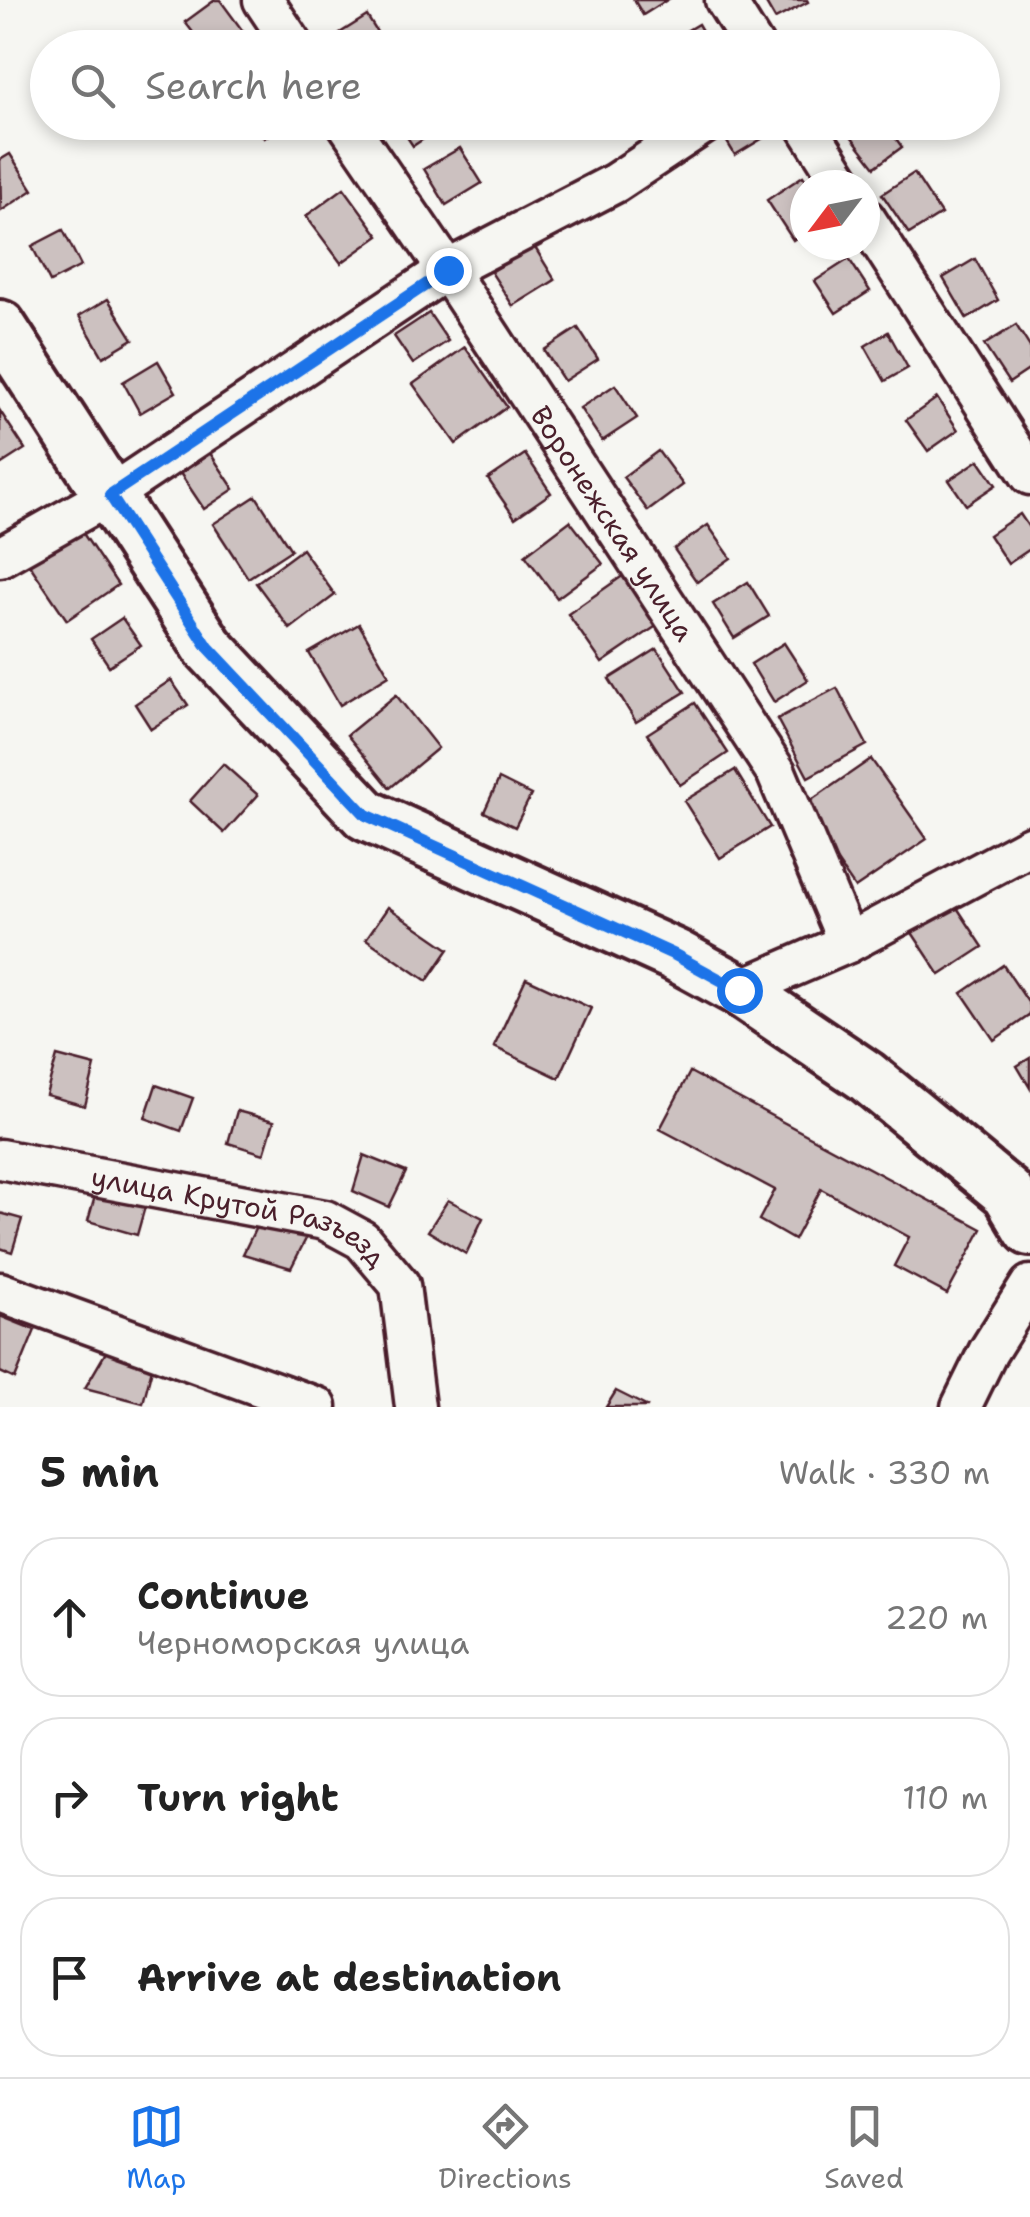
<!DOCTYPE html>
<html lang="en">
<head>
<meta charset="utf-8">
<style>
  body { margin:0; font-family:"Shantell Sans",sans-serif; background:#f6f6f6; color:#222 }
  .compass { position:absolute; left:790px; top:170px; width:90px; height:90px; border-radius:50%; background:#fff; box-shadow:0 5px 15px #0003; rotate:238deg }
  .stop { position:absolute; width:30px; height:30px; margin:-22px; border:8px solid #1a73e8; border-radius:50%; background:#fff }
  .stop.end { background:#1a73e8; border-color:#fff; box-shadow:0 2px 10px #0008 }
  .list { margin:0; padding:0; list-style:none }
  h2 { display:flex; justify-content:space-between; align-items:center; height:130px; margin:0; padding:0 40px; font-size:42px }
  h2 small { font-size:32px; font-weight:400; color:#767676 }
  .list li { display:grid; grid-template-columns:65px 1fr auto; gap:30px; align-items:center; box-sizing:border-box; height:160px; margin:0 20px 20px; padding:0 20px; border:2px solid #e0e0e0; border-radius:40px }
  .list b { display:block; font-size:38px; white-space:nowrap }
  .list p { margin:0; font-size:32px; white-space:nowrap; color:#767676 }
  .list em { font-size:32px; font-style:normal; color:#767676 }
  .icon { flex:none; width:55px; height:55px; fill:none; stroke:currentColor; stroke-width:2; stroke-linecap:round; stroke-linejoin:round }
  .map { position:relative; flex:none; width:1030px; height:1407px; overflow:hidden }
  .search { position:absolute; background:#fff; box-shadow:0 5px 15px #0003; left:30px; right:30px; top:30px; height:110px; display:flex; align-items:center; gap:25px; box-sizing:border-box; padding:0 35px; border-radius:55px; color:#767676; font-size:38px }
  .sheet { height:670px; background:#fff }
  nav { display:flex; justify-content:space-around; align-items:center; box-sizing:border-box; height:140px; border-top:2px solid #e0e0e0; background:#fff; font-size:28px; color:#767676 }
  nav a { display:grid; justify-items:center; gap:5px }
  nav .on { color:#1a73e8 }
  .map>svg:first-child { display:block }
  .building { fill:#ccc1c0; stroke:#4a1f2b; stroke-width:2.5 }
  .lines { fill:none; stroke-linecap:round; stroke-linejoin:round }
  .minor-casing { stroke:#4a1f2b; stroke-width:45 }
  .major-casing { stroke:#4a1f2b; stroke-width:58 }
  .minor { stroke:#f6f6f2; stroke-width:38 }
  .major { stroke:#f6f6f2; stroke-width:50 }
  .route { stroke:#1a73e8; stroke-width:12 }
  .labels { text-anchor:middle; stroke-width:8; stroke-linejoin:round; paint-order:stroke }
  .street-label { font-size:28px; fill:#4a1f2b; stroke:#f6f6f2 }
</style>
</head>
<body>
<div class="map">
<svg width="1030" height="1407" viewBox="0 0 1030 1407">
  <rect width="100%" height="100%" fill="#f6f6f2"/>
  <filter id="ink" filterUnits="userSpaceOnUse"><feTurbulence type="fractalNoise" baseFrequency=".01" numOctaves="2"/><feDisplacementMap in="SourceGraphic" scale="20" xChannelSelector="R" yChannelSelector="G"/><feConvolveMatrix kernelMatrix="1 2 1 2 8 2 1 2 1" color-interpolation-filters="sRGB"/></filter>
  <g filter="url(#ink)">
    <g class="building">
      <path d="M215,0H220L245,34L226,48H205L185,22Z"/>
      <path d="M634,0H667L643,15Z"/>
      <path d="M764,0H807L808,2L775,19Z"/>
      <path d="M367,16L387,48H348L340,33Z"/>
      <path d="M698,24L712,48H662L661,46Z"/>
      <path d="M254,122H288L264,138Z"/>
      <path d="M397,122H446L447,123L413,146Z"/>
      <path d="M715,122H767L773,132L735,155Z"/>
      <path d="M869,122H884L902,147L875,167L851,136Z"/>
      <path d="M460,148L482,183L446,205L424,169Z"/>
      <path d="M10,154L33,190L1,211L0,160Z"/>
      <path d="M914,173L941,214L909,234L882,194Z"/>
      <path d="M803,176L809,185H805V232L793,240L767,200Z"/>
      <path d="M344,188L379,236L341,263L306,216Z"/>
      <path d="M63,230L81,266L50,282L32,246Z"/>
      <path d="M534,246L555,280L513,306L491,272Z"/>
      <path d="M849,259L870,291L836,313L815,281Z"/>
      <path d="M975,259L998,300L967,319L943,278Z"/>
      <path d="M108,299L133,339L103,357L79,316Z"/>
      <path d="M429,313L448,341L413,364L394,336Z"/>
      <path d="M1016,325L1030,347V369L1009,383L984,345Z"/>
      <path d="M578,328L598,359L564,381L544,350Z"/>
      <path d="M888,332L908,368L885,381L865,346Z"/>
      <path d="M465,347L507,407L456,444L413,384Z"/>
      <path d="M158,361L176,392L140,413L123,382Z"/>
      <path d="M615,385L637,418L602,441L580,408Z"/>
      <path d="M937,398L958,430L928,451L906,420Z"/>
      <path d="M0,411L25,449L0,465Z"/>
      <path d="M200,438L234,489L204,509L170,458Z"/>
      <path d="M658,451L683,485L648,511L623,477Z"/>
      <path d="M525,454L551,493L515,518L488,479Z"/>
      <path d="M979,460L996,485L966,505L949,480Z"/>
      <path d="M256,496L291,550L248,578L213,524Z"/>
      <path d="M1020,514L1030,529V549L1008,564L989,535Z"/>
      <path d="M570,521L603,564L557,598L525,555Z"/>
      <path d="M708,525L731,558L697,582L674,549Z"/>
      <path d="M78,526L118,585L67,620L27,561Z"/>
      <path d="M302,549L335,595L290,629L256,583Z"/>
      <path d="M624,575L658,625L602,663L568,614Z"/>
      <path d="M748,582L769,616L734,638L713,604Z"/>
      <path d="M122,618L141,645L109,666L91,639Z"/>
      <path d="M359,624L389,675L340,705L309,653Z"/>
      <path d="M784,643L808,680L774,702L751,664Z"/>
      <path d="M657,649L685,692L636,722L609,679Z"/>
      <path d="M171,680L188,705L151,729L135,704Z"/>
      <path d="M837,688L867,745L808,777L777,719Z"/>
      <path d="M396,695L438,748L390,788L347,735Z"/>
      <path d="M695,703L728,753L680,785L647,734Z"/>
      <path d="M871,759L927,839L855,888L800,808Z"/>
      <path d="M223,764L258,795L224,833L190,801Z"/>
      <path d="M735,770L770,827L720,858L684,801Z"/>
      <path d="M499,779L531,795L515,827L484,812Z"/>
      <path d="M954,903L983,947L940,975L911,931Z"/>
      <path d="M388,907L449,949L427,981L366,939Z"/>
      <path d="M1003,965L1030,1005V1015L994,1040L962,993Z"/>
      <path d="M526,978L591,1008L559,1078L494,1047Z"/>
      <path d="M57,1056L95,1066L85,1106L46,1095Z"/>
      <path d="M1030,1058V1088L1017,1066Z"/>
      <path d="M690,1072L982,1229L947,1294L894,1266L909,1237L821,1189L794,1240L759,1220L775,1190L660,1129Z"/>
      <path d="M156,1085L193,1098L181,1131L145,1118Z"/>
      <path d="M237,1111L274,1121L264,1154L228,1143Z"/>
      <path d="M364,1155L406,1172L389,1207L353,1191Z"/>
      <path d="M97,1189L146,1203L137,1235L88,1221Z"/>
      <path d="M448,1200L483,1218L466,1254L428,1231Z"/>
      <path d="M0,1213L22,1219L12,1252L0,1248Z"/>
      <path d="M260,1219L311,1229L291,1268L243,1254Z"/>
      <path d="M0,1316L35,1330L15,1379L0,1372Z"/>
      <path d="M106,1352L152,1368L143,1403L85,1388Z"/>
      <path d="M616,1391L648,1407H606Z"/>
    </g>
    <g class="lines">
      <defs>
        <g id="minor">
          <path d="M263,0L295,48"/>
          <path d="M725,0L755,48"/>
          <path id="s1" d="M346,122L447,270L776,772L848,943"/>
          <path d="M804,122L844,185"/>
          <path d="M865,218L1030,475"/>
          <path d="M0,557L110,495L447,270L615,183L707,122"/>
          <path d="M739,990L848,943L1030,846"/>
          <path id="s2" d="M0,1159L325,1220L362,1240L400,1285L415,1407"/>
          <path d="M0,1292L317,1407"/>
          <path d="M961,1407L988,1352L1030,1285"/>
        </g>
        <path id="major" d="M0,326L208,647L366,815L675,955L739,990L866,1076L1008,1193L1030,1230"/>
      </defs>
      <use href="#minor" class="minor-casing"/>
      <use href="#major" class="major-casing"/>
      <use href="#minor" class="minor"/>
      <use href="#major" class="major"/>
    </g>
  </g>
  <g class="lines" filter="url(#ink)">
    <path class="route" d="M448,270L110,495L208,647L366,815L675,955L739,990"/>
  </g>
  <g class="labels">
    <g class="street-label">
      <text dy="10" stroke="none"><textPath href="#s1" startOffset="482">Воронежская улица</textPath></text>
      <text dy="10" stroke="none"><textPath href="#s2" startOffset="248">улица Крутой Разъезд</textPath></text>
    </g>
  </g>
</svg>
<svg class="compass" viewBox="-18 -18 36 36"><path d="M0-13l5 13h-10z" fill="#e53935"/><path d="M0 13l5-13h-10z" fill="#767676"/></svg>
<div class="stop" style="left:739px;top:990px"></div>
<div class="stop end" style="left:448px;top:270px"></div>
<div class="search"><svg class="icon" aria-label="search" viewBox="0 0 24 24"><circle cx="10" cy="10" r="6"/><path d="M15 15l6 6"/></svg>Search here</div>
</div>
<section class="sheet">
<h2>5 min<small>Walk · 330 m</small></h2>
<ul class="list">
<li><svg class="icon" aria-label="ahead" viewBox="0 0 24 24"><path d="M12 20V5M6 11l6-6 6 6"/></svg><div><b>Continue</b><p>Черноморская улица</p></div><em>220 m</em></li>
<li><svg class="icon" aria-label="right" viewBox="0 0 24 24"><path d="M7 20v-9h11M14 6l5 5-5 5"/></svg><div><b>Turn right</b></div><em>110 m</em></li>
<li><svg class="icon" aria-label="arrive" viewBox="0 0 24 24"><path d="M6 21V4h12l-3 4 3 4H6"/></svg><div><b>Arrive at destination</b></div></li>
</ul>
</section>
<nav>
<a class="on"><svg class="icon" aria-label="map" viewBox="0 0 24 24"><path d="M3 6l6-2 6 2 6-2v14l-6 2-6-2-6 2zM9 4v14M15 6v14"/></svg>Map</a>
<a><svg class="icon" aria-label="directions" viewBox="0 0 24 24"><path d="M12 3l9 9-9 9-9-9zM9 14v-3h6M13 9l2 2-2 2"/></svg>Directions</a>
<a><svg class="icon" aria-label="saved" viewBox="0 0 24 24"><path d="M7 4h10v16l-5-4-5 4z"/></svg>Saved</a>
</nav>
</body>
</html>
